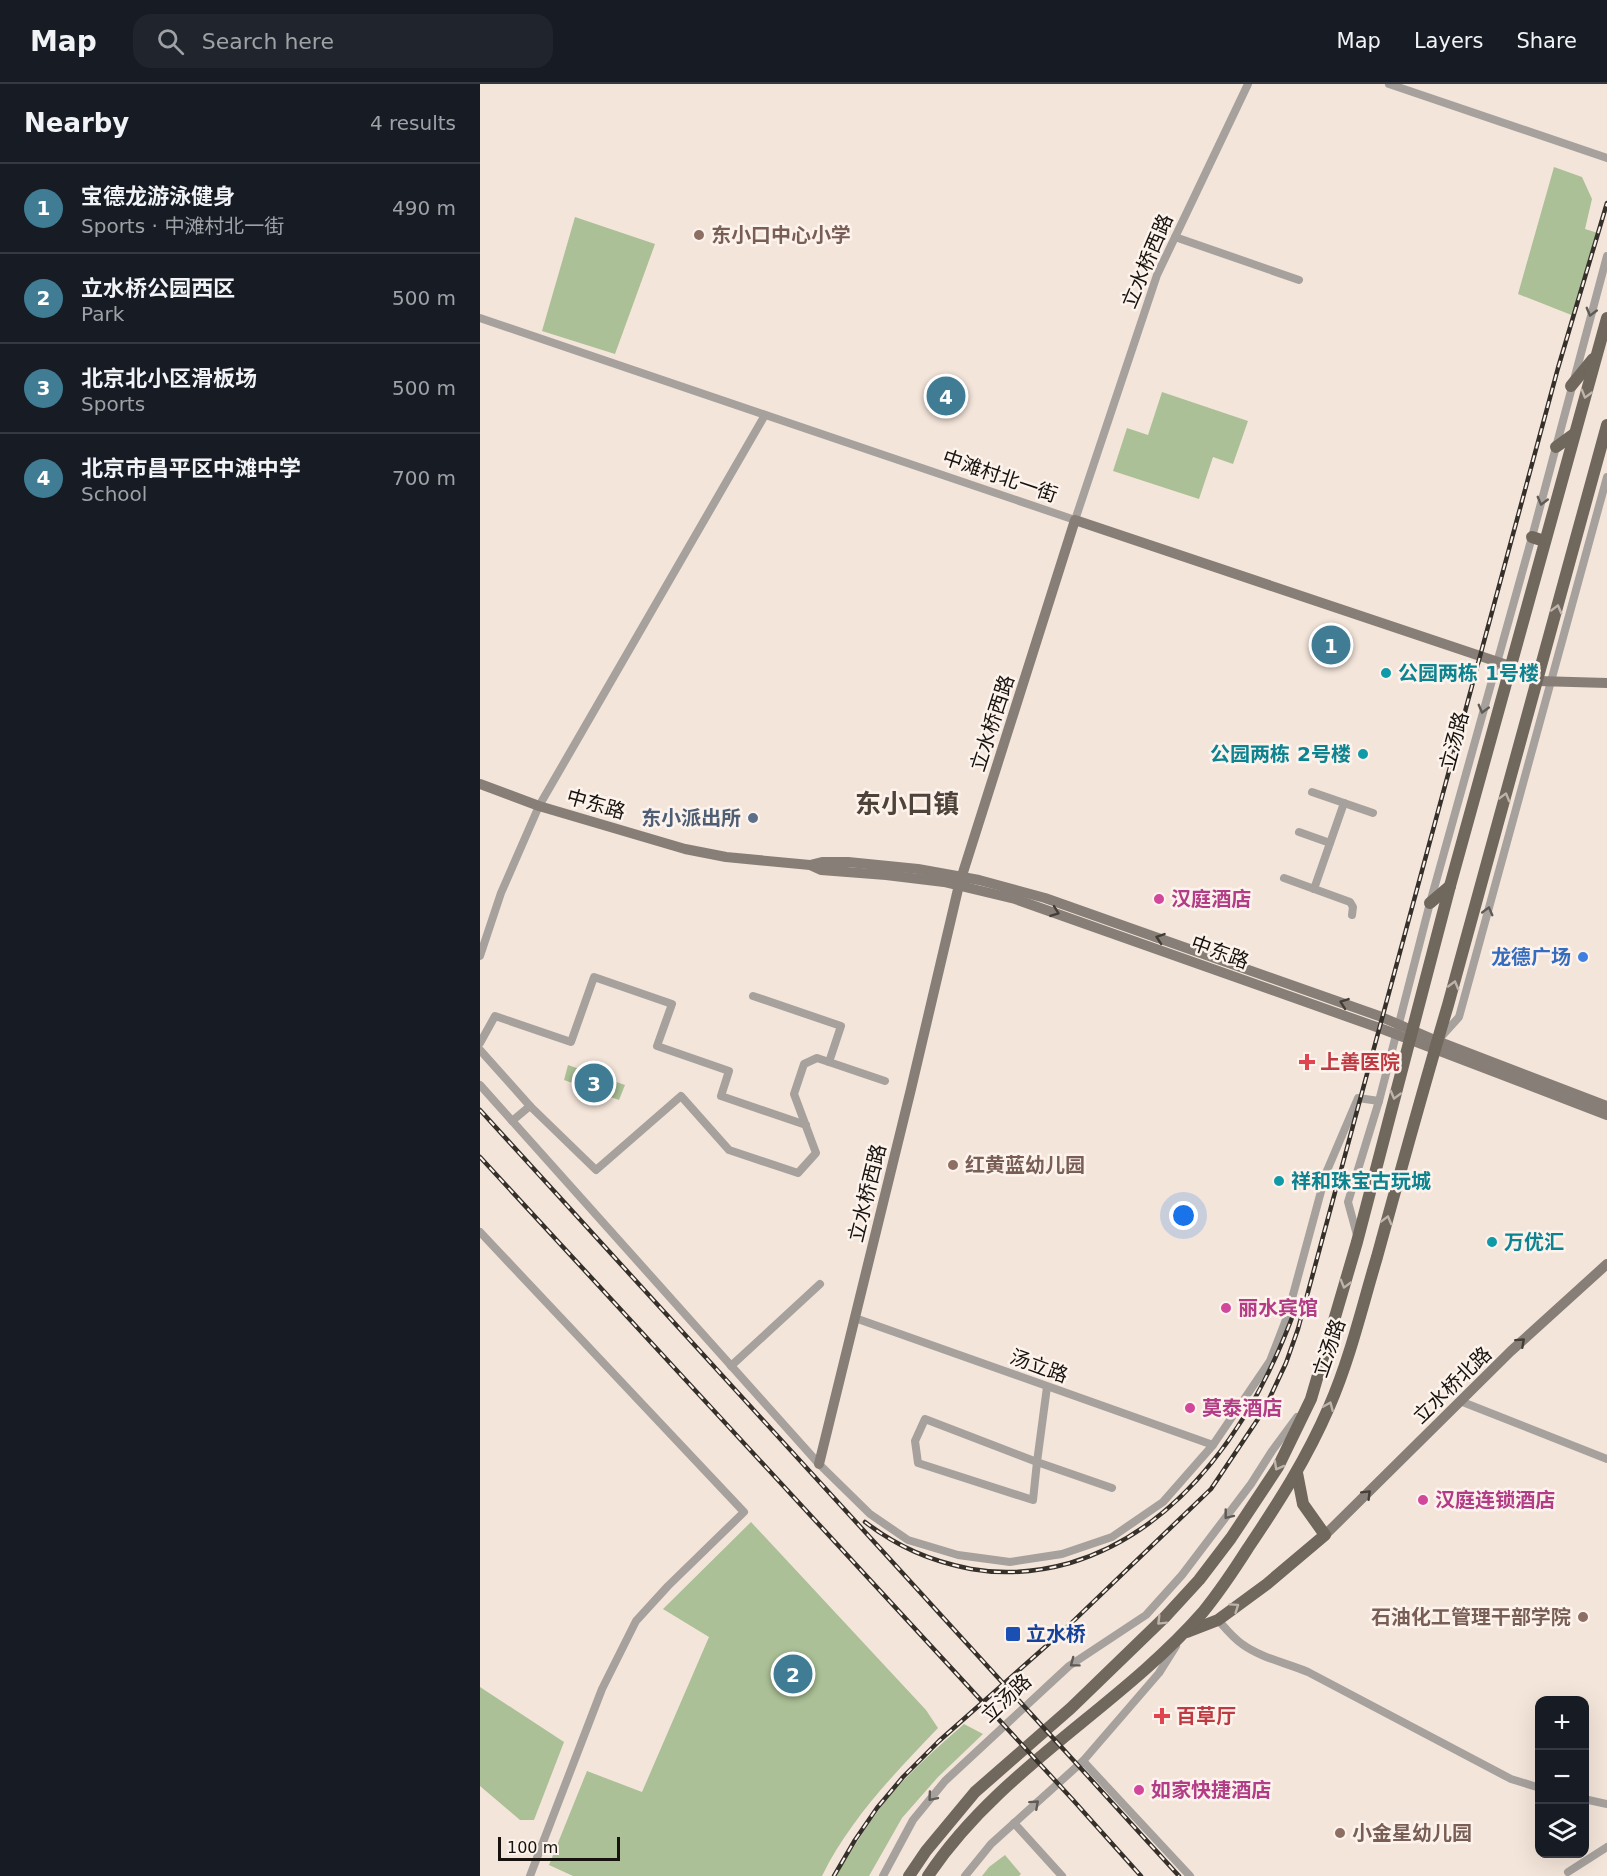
<!DOCTYPE html>
<html lang="en">
<head>
<meta charset="utf-8">
<style>
  body { margin:0; font-family:"DejaVu Sans","Noto Sans SC",sans-serif; background:#20242c; color:#f1f3f6 }
  .controls { position:absolute; right:18px; bottom:18px; display:grid; overflow:hidden; border-radius:12px; box-shadow:0 6px 24px #0002 }
  .controls button { width:54px; height:54px; display:grid; place-items:center; padding:0; border:0; border-bottom:2px solid #363941; background:#171b24; color:#f1f3f6; font:30px sans-serif }
  .scale { position:absolute; left:18px; bottom:15px; width:122px; box-sizing:border-box; padding-left:6px; border:3px solid #17120e; border-top:0; font-size:16px; line-height:21px; white-space:nowrap; color:#17120e; -webkit-text-stroke:4px #fdf3ed; paint-order:stroke }
  .you { position:absolute; left:704px; top:1132px; width:21px; height:21px; margin:-15px; border:4px solid #fff; border-radius:50%; background:#1a73e8; box-shadow:0 0 0 9px #1a73e833 }
  .badge { display:grid; place-items:center; width:39px; height:39px; border-radius:50%; background:#407c94; color:#fff; font-size:20px; font-weight:700 }
  .pin { position:absolute; translate:-50% -50%; border:3px solid #fff; box-shadow:0 2px 6px #0006 }
  .list { margin:0; padding:0; list-style:none }
  h2 { display:flex; justify-content:space-between; align-items:center; height:78px; margin:0; padding:0 24px; font-size:26px }
  h2 small { font-size:20px; font-weight:400; color:#9ea1a6 }
  .list li { display:grid; grid-template-columns:39px 1fr auto; gap:18px; align-items:center; box-sizing:border-box; height:90px; padding:0 24px; border-top:2px solid #363941 }
  .list b { display:block; font-size:22px; white-space:nowrap }
  .list p { margin:0; font-size:20px; white-space:nowrap; color:#9ea1a6 }
  .list em { font-size:20px; font-style:normal; color:#9ea1a6 }
  .icon { flex:none; width:33px; height:33px; fill:none; stroke:currentColor; stroke-width:2; stroke-linecap:round; stroke-linejoin:round }
  .map { position:relative; flex:none; width:1127px; height:1792px; overflow:hidden }
  header { display:flex; align-items:center; gap:36px; box-sizing:border-box; height:84px; padding:0 30px; background:#171b24; border-bottom:2px solid #363941 }
  header strong { font-size:28px }
  nav { display:flex; gap:33px; margin-inline-start:auto; font-size:21px }
  .search { width:420px; height:54px; background:#20242c; display:flex; align-items:center; gap:15px; box-sizing:border-box; padding:0 21px; border-radius:18px; color:#9ea1a6; font-size:22px }
  main { display:flex }
  aside { flex:1; background:#171b24 }
  .map>svg:first-child { display:block }
  .green { fill:#abc096 }
  .lines { fill:none; stroke-linecap:round; stroke-linejoin:round }
  .street { stroke:#a6a19c; stroke-width:8 }
  .secondary { stroke:#877f77; stroke-width:10 }
  .primary { stroke:#70675d; stroke-width:12 }
  .rail-casing { stroke:#36302b; stroke-width:4.5 }
  .rail { stroke:#fdf3ed; stroke-width:2; stroke-dasharray:7; stroke-linecap:butt }
  .oneway { stroke:#5e5a55 }
  .oneway2 { stroke:#beb4ac }
  .oneway3 { stroke:#443e38 }
  .education-dot { fill:#8d6e63; stroke:#fdf3ed; stroke-width:2 }
  .culture-dot { fill:#0f9aa8; stroke:#fdf3ed; stroke-width:2 }
  .service-dot { fill:#5c6f8a; stroke:#fdf3ed; stroke-width:2 }
  .hotel-dot { fill:#d1479c; stroke:#fdf3ed; stroke-width:2 }
  .shop-dot { fill:#3f7fe0; stroke:#fdf3ed; stroke-width:2 }
  .health-dot { fill:#e0444e; stroke:#fdf3ed; stroke-width:2 }
  .transit-dot { fill:#1a4fb4; stroke:#fdf3ed; stroke-width:2 }
  .labels { text-anchor:middle; stroke-width:5; stroke-linejoin:round; paint-order:stroke }
  .education-label { font-size:20px; font-weight:bold; fill:#785e54; stroke:#fdf3ed; text-anchor:start }
  .street-label { font-size:20px; fill:#17120e; stroke:#fdf3ed }
  .culture-label { font-size:20px; font-weight:bold; fill:#0d838f; stroke:#fdf3ed; text-anchor:start }
  .service-label { font-size:20px; font-weight:bold; fill:#4e5e75; stroke:#fdf3ed; text-anchor:end }
  .hotel-label { font-size:20px; font-weight:bold; fill:#b23c85; stroke:#fdf3ed; text-anchor:start }
  .shop-label { font-size:20px; font-weight:bold; fill:#366cbe; stroke:#fdf3ed; text-anchor:end }
  .health-label { font-size:20px; font-weight:bold; fill:#be3a42; stroke:#fdf3ed; text-anchor:start }
  .transit-label { font-size:20px; font-weight:bold; fill:#164399; stroke:#fdf3ed; text-anchor:start }
  .district-label { font-size:26px; font-weight:bold; fill:#4f423a; stroke:#fdf3ed }
</style>
</head>
<body>
<header>
<strong>Map</strong>
<div class="search"><svg class="icon" aria-label="search" viewBox="0 0 24 24"><circle cx="10" cy="10" r="6"/><path d="M15 15l6 6"/></svg>Search here</div>
<nav><a>Map</a><a>Layers</a><a>Share</a></nav>
</header>
<main>
<aside>
<h2>Nearby<small>4 results</small></h2>
<ul class="list">
<li><span class="badge">1</span><div><b>宝德龙游泳健身</b><p>Sports · 中滩村北一街</p></div><em>490 m</em></li>
<li><span class="badge">2</span><div><b>立水桥公园西区</b><p>Park</p></div><em>500 m</em></li>
<li><span class="badge">3</span><div><b>北京北小区滑板场</b><p>Sports</p></div><em>500 m</em></li>
<li><span class="badge">4</span><div><b>北京市昌平区中滩中学</b><p>School</p></div><em>700 m</em></li>
</ul>
</aside>
<div class="map">
<svg width="1127" height="1792" viewBox="0 0 1127 1792">
  <rect width="100%" height="100%" fill="#f4e5da"/>
  <g class="green">
    <path d="M1074,83L1102,93L1112,115L1105,145L1118,149L1094,232L1038,210Z"/>
    <path d="M95,133L175,160L135,270L62,247Z"/>
    <path d="M682,308L768,337L753,380L733,373L719,415L633,387L647,344L668,351Z"/>
    <path d="M88,981L145,1001L139,1016L84,996Z"/>
    <path d="M271,1438L446,1626L458,1644C415,1689 370,1735 342,1792H93L69,1781L107,1687L162,1708L229,1553L183,1525Z"/>
    <path d="M0,1603L84,1658L54,1736H40L0,1702Z"/>
    <path d="M484,1640L503,1650L458,1693L422,1734L389,1792H356C374,1763 391,1733 414,1707C435,1683 460,1661 484,1640Z"/>
    <path d="M525,1771L541,1790L539,1792H502L509,1783Z"/>
  </g>
  <g class="lines">
    <g class="street">
      <path d="M909,0L1127,74"/>
      <path d="M695,153L819,196"/>
      <path d="M0,234L595,436L677,191L768,0"/>
      <path d="M832,708L893,729"/>
      <path d="M819,748L850,759"/>
      <path d="M804,794L870,818L873,823L872,831"/>
      <path d="M834,805L864,719"/>
      <path d="M0,872L21,809L59,722L285,331"/>
      <path d="M273,912L361,942L349,978L405,997"/>
      <path d="M960,954L979,933L1127,393"/>
      <path d="M0,959L15,932L91,958L114,893L192,920L177,962L249,987L241,1012L326,1041"/>
      <path d="M0,966L50,1022"/>
      <path d="M0,1001L339,1380L390,1430L428,1456L478,1471L530,1478L582,1470L632,1453L683,1418L733,1361L790,1277L807,1233L846,1089L878,1014L899,1017"/>
      <path d="M32,1037L50,1022L116,1086L201,1012L249,1066L318,1089L336,1069L314,1010L324,980L337,974L349,978"/>
      <path d="M0,1148L264,1428L188,1502L156,1537L122,1605L50,1792"/>
      <path d="M877,1151L868,1118L899,1017L950,819L1052,453L1127,172"/>
      <path d="M375,1234L733,1361"/>
      <path d="M251,1282L340,1200"/>
      <path d="M567,1303L557,1378L632,1404"/>
      <path d="M980,1317L1127,1375"/>
      <path d="M445,1335L557,1378L553,1416L438,1379L435,1357Z"/>
      <path d="M738,1536C745,1544 753,1554 762,1560C781,1574 807,1579 828,1588L1031,1695L1060,1704"/>
      <path d="M603,1677L710,1792"/>
      <path d="M1104,1715L1127,1720"/>
      <path d="M534,1739L582,1792"/>
      <path d="M1088,1788L1127,1763"/>
      <path d="M403,1792L433,1736L465,1697L589,1582L666,1531L702,1491L771,1400L792,1367L817,1333"/>
      <path d="M485,1792L511,1760L603,1677L679,1589L696,1562"/>
    </g>
    <g class="secondary">
      <path d="M1058,597L1127,599"/>
      <path d="M0,700L59,722L205,765L246,773L330,781L342,778H368L438,785L499,796L565,814L899,932L957,957L1127,1022"/>
      <path d="M330,781L341,786L406,791L464,798L535,815L905,946L1127,1031"/>
      <path d="M339,1380L431,1005L479,801L595,436L1030,582"/>
      <path d="M845,1451L1031,1267L1127,1180"/>
    </g>
    <g class="primary">
      <path d="M1091,302L1113,275"/>
      <path d="M1076,363L1094,350"/>
      <path d="M1052,453L1064,457"/>
      <path d="M950,819L970,802"/>
      <path d="M707,1548L738,1536L787,1500L845,1451L823,1420L817,1389"/>
      <path d="M429,1792L446,1767L495,1708L591,1624L685,1533L719,1496L751,1454L798,1383L831,1315L877,1158L970,802L1127,234"/>
      <path d="M448,1792C519,1685 639,1624 723,1528C740,1507 754,1486 768,1464C799,1418 827,1374 849,1323C870,1275 882,1223 897,1173C920,1089 943,1005 968,921L1127,341"/>
    </g>
    <defs>
      <g id="rail">
        <path d="M0,1026L699,1792"/>
        <path d="M0,1073L593,1716L661,1792"/>
        <path d="M385,1438C418,1463 450,1477 491,1485C525,1491 558,1488 590,1479C706,1444 777,1331 816,1223"/>
        <path d="M354,1792L375,1756L397,1724L423,1693L459,1657L582,1548L731,1405L784,1326L806,1279L818,1245L1078,284L1127,119"/>
      </g>
    </defs>
    <use href="#rail" class="rail-casing"/>
    <use href="#rail" class="rail"/>
  </g>
  <defs><path id="oneway-chevron" d="M-2-3.5L2.5 0L-2 3.5" fill="none" stroke-width="1.6" stroke-linecap="round" stroke-linejoin="round" transform="scale(1.5)"/></defs>
  <g class="oneway">
    <use href="#oneway-chevron" transform="translate(1111 228) rotate(105)"/>
    <use href="#oneway-chevron" transform="translate(1062 417) rotate(105)"/>
    <use href="#oneway-chevron" transform="translate(1003 625) rotate(105)"/>
    <use href="#oneway-chevron" transform="translate(1008 827) rotate(-75)"/>
    <use href="#oneway-chevron" transform="translate(748 1431) rotate(128)"/>
    <use href="#oneway-chevron" transform="translate(594 1579) rotate(143)"/>
    <use href="#oneway-chevron" transform="translate(452 1713) rotate(130)"/>
    <use href="#oneway-chevron" transform="translate(555 1720) rotate(-42)"/>
  </g>
  <g class="oneway2">
    <use href="#oneway-chevron" transform="translate(1106 310) rotate(106)"/>
    <use href="#oneway-chevron" transform="translate(1077 525) rotate(-75)"/>
    <use href="#oneway-chevron" transform="translate(1025 713) rotate(-74)"/>
    <use href="#oneway-chevron" transform="translate(974 901) rotate(-75)"/>
    <use href="#oneway-chevron" transform="translate(915 1011) rotate(105)"/>
    <use href="#oneway-chevron" transform="translate(907 1136) rotate(-75)"/>
    <use href="#oneway-chevron" transform="translate(865 1200) rotate(106)"/>
    <use href="#oneway-chevron" transform="translate(849 1322) rotate(-67)"/>
    <use href="#oneway-chevron" transform="translate(798 1382) rotate(119)"/>
    <use href="#oneway-chevron" transform="translate(755 1523) rotate(-35)"/>
    <use href="#oneway-chevron" transform="translate(681 1537) rotate(135)"/>
  </g>
  <g class="oneway3">
    <use href="#oneway-chevron" transform="translate(575 828) rotate(20)"/>
    <use href="#oneway-chevron" transform="translate(680 854) rotate(-161)"/>
    <use href="#oneway-chevron" transform="translate(864 919) rotate(-160)"/>
    <use href="#oneway-chevron" transform="translate(1041 1258) rotate(-42)"/>
    <use href="#oneway-chevron" transform="translate(887 1410) rotate(-45)"/>
  </g>
  <g class="education-dot">
    <circle cx="219" cy="151" r="6"/>
    <circle cx="473" cy="1081" r="6"/>
    <circle cx="1103" cy="1533" r="6"/>
    <circle cx="860" cy="1749" r="6"/>
  </g>
  <g class="culture-dot">
    <circle cx="906" cy="589" r="6"/>
    <circle cx="883" cy="670" r="6"/>
    <circle cx="799" cy="1097" r="6"/>
    <circle cx="1012" cy="1158" r="6"/>
  </g>
  <circle class="service-dot" cx="273" cy="734" r="6"/>
  <g class="hotel-dot">
    <circle cx="679" cy="815" r="6"/>
    <circle cx="746" cy="1224" r="6"/>
    <circle cx="710" cy="1324" r="6"/>
    <circle cx="943" cy="1416" r="6"/>
    <circle cx="659" cy="1706" r="6"/>
  </g>
  <circle class="shop-dot" cx="1103" cy="873" r="6"/>
  <g class="health-dot">
    <path d="M824 969h6v6h6v6h-6v6h-6v-6h-6v-6h6z"/>
    <path d="M679 1623h6v6h6v6h-6v6h-6v-6h-6v-6h6z"/>
  </g>
  <rect class="transit-dot" x="525" y="1542" width="16" height="16" rx="3"/>
  <g class="labels">
    <g class="education-label">
      <text x="231" y="158">东小口中心小学</text>
      <text x="485" y="1088">红黄蓝幼儿园</text>
      <text x="1091" y="1540" text-anchor="end">石油化工管理干部学院</text>
      <text x="872" y="1756">小金星幼儿园</text>
    </g>
    <g class="street-label">
      <text transform="translate(667 177) rotate(-67)" y="7">立水桥西路</text>
      <text transform="translate(520 392) rotate(19)" y="7">中滩村北一街</text>
      <text transform="translate(512 639) rotate(-72)" y="7">立水桥西路</text>
      <text transform="translate(974 657) rotate(-75)" y="7">立汤路</text>
      <text transform="translate(116 720) rotate(16)" y="7">中东路</text>
      <text transform="translate(740 868) rotate(20)" y="7">中东路</text>
      <text transform="translate(387 1109) rotate(-76)" y="7">立水桥西路</text>
      <text transform="translate(849 1264) rotate(-71)" y="7">立汤路</text>
      <text transform="translate(559 1282) rotate(20)" y="7">汤立路</text>
      <text transform="translate(972 1301) rotate(-44)" y="7">立水桥北路</text>
      <text transform="translate(526 1614) rotate(-43)" y="7">立汤路</text>
    </g>
    <g class="culture-label">
      <text x="918" y="596">公园两栋 1号楼</text>
      <text x="871" y="677" text-anchor="end">公园两栋 2号楼</text>
      <text x="811" y="1104">祥和珠宝古玩城</text>
      <text x="1024" y="1165">万优汇</text>
    </g>
    <g class="service-label">
      <text x="261" y="741">东小派出所</text>
    </g>
    <g class="hotel-label">
      <text x="691" y="822">汉庭酒店</text>
      <text x="758" y="1231">丽水宾馆</text>
      <text x="722" y="1331">莫泰酒店</text>
      <text x="955" y="1423">汉庭连锁酒店</text>
      <text x="671" y="1713">如家快捷酒店</text>
    </g>
    <g class="shop-label">
      <text x="1091" y="880">龙德广场</text>
    </g>
    <g class="health-label">
      <text x="840" y="985">上善医院</text>
      <text x="696" y="1639">百草厅</text>
    </g>
    <g class="transit-label">
      <text x="546" y="1557">立水桥</text>
    </g>
    <g class="district-label">
      <text x="427" y="729">东小口镇</text>
    </g>
  </g>
</svg>
<div class="controls">
<button>+</button>
<button>−</button>
<button><svg class="icon" aria-label="layers" viewBox="0 0 24 24"><path d="M12 4l9 5-9 5-9-5zM3 14l9 5 9-5"/></svg></button>
</div>
<div class="scale">100 m</div>
<div class="you"></div>
<div class="pin badge" style="left:851px;top:561px">1</div>
<div class="pin badge" style="left:313px;top:1590px">2</div>
<div class="pin badge" style="left:114px;top:999px">3</div>
<div class="pin badge" style="left:466px;top:312px">4</div>
</div>
</main>
</body>
</html>
